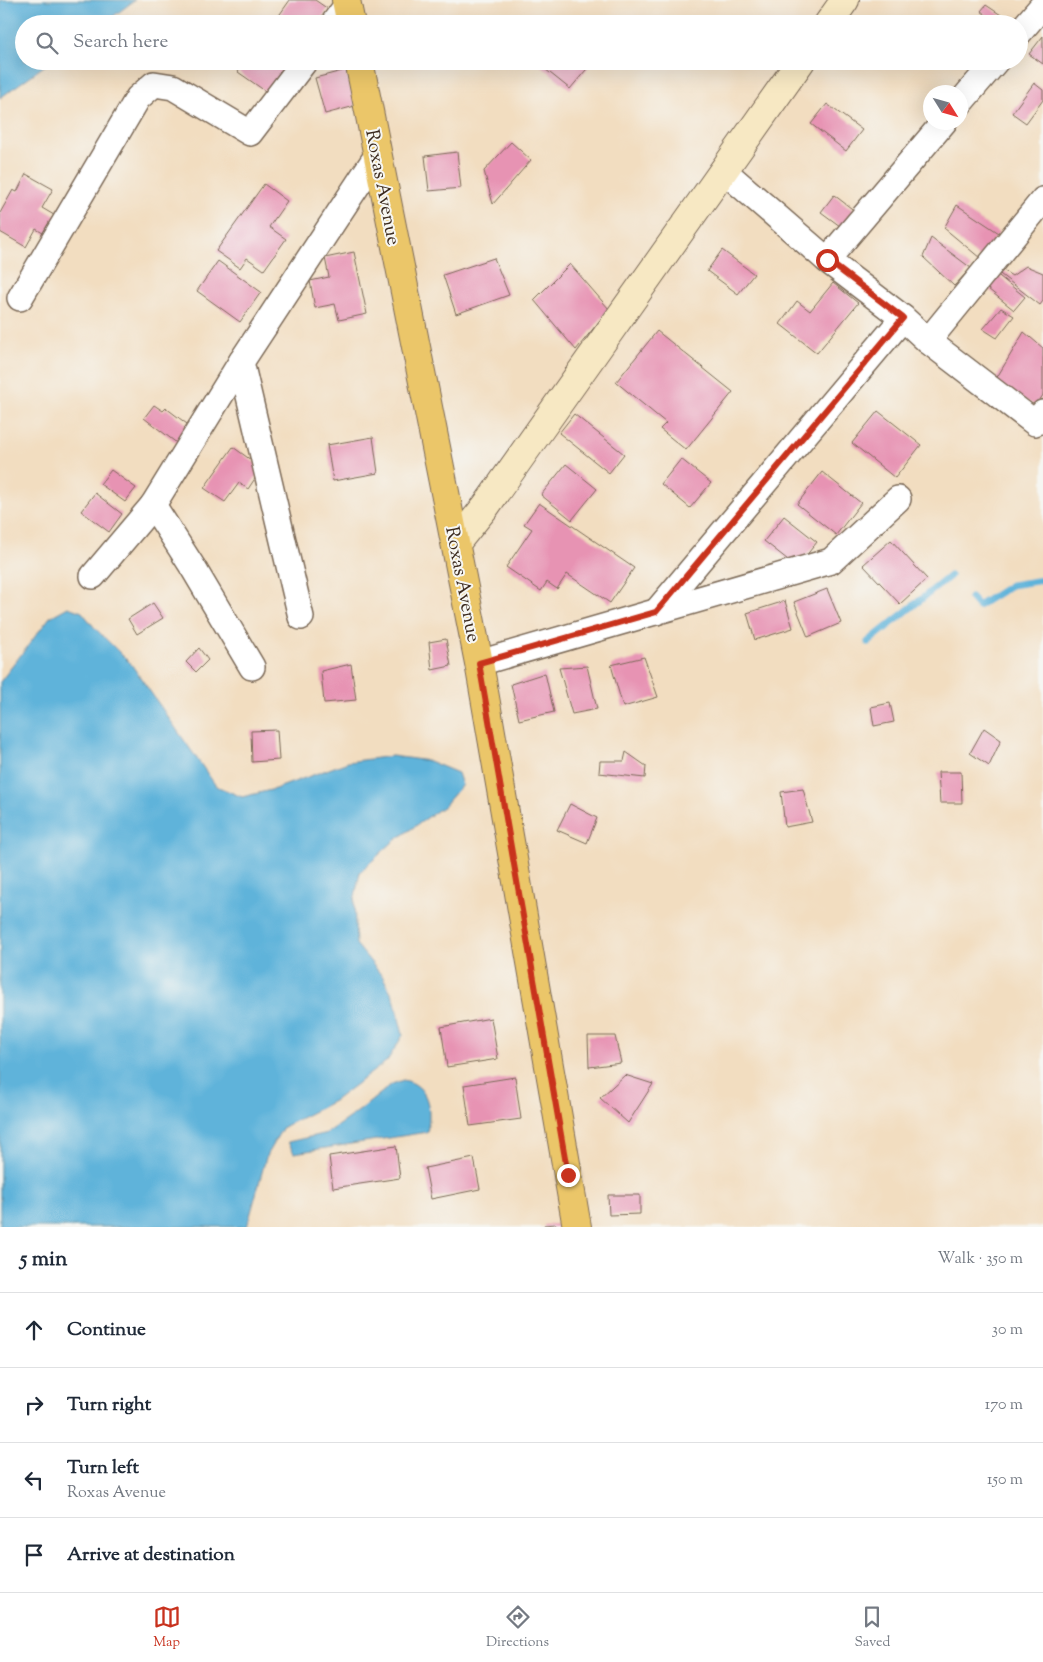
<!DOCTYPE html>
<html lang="en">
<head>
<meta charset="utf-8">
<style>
  body { margin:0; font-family:"Sorts Mill Goudy",serif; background:#f2f2f3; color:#1f2937 }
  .compass { position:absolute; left:923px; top:85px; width:45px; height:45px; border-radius:50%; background:#fff; box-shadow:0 5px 20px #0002; rotate:127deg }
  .stop { position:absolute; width:15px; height:15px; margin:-11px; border:4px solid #c8321e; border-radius:50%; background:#fff }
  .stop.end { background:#c8321e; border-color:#fff; box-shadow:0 1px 5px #0008 }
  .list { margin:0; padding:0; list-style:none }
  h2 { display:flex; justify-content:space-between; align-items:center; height:65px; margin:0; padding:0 20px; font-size:21px }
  h2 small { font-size:16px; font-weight:400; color:#747a83 }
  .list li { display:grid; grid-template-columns:32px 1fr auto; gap:15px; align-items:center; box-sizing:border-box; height:75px; padding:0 20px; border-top:1px solid #e0e1e3 }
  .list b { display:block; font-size:19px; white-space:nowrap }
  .list p { margin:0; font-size:16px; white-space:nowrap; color:#747a83 }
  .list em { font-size:16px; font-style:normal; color:#747a83 }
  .icon { flex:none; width:28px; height:28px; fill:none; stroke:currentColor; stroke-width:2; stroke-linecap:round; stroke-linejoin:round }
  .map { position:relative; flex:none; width:1043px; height:1227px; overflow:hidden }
  .search { position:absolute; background:#fff; box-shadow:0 5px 20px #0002; left:15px; right:15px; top:15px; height:55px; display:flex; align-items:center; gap:12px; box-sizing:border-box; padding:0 18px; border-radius:28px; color:#747a83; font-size:19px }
  .sheet { height:365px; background:#fff }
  nav { display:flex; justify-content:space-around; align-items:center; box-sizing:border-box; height:70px; border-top:1px solid #e0e1e3; background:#fff; font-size:14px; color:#747a83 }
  nav a { display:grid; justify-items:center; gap:2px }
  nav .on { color:#c8321e }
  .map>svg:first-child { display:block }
  .water { fill:#5eb3da; stroke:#4c6e7c }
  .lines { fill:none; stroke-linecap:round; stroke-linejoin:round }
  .stream { stroke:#5eb3da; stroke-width:7 }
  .building { fill:#e793b3 }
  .street-casing { stroke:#7b6957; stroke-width:28 }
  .secondary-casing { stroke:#7b6957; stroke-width:30 }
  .primary-casing { stroke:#7b6957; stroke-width:30 }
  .street { stroke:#fff; stroke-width:25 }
  .secondary { stroke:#f7e8c3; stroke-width:28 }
  .primary { stroke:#ebc669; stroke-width:28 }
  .route { stroke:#c8321e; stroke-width:6 }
  .labels { text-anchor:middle; stroke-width:4; stroke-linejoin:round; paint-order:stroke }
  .street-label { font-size:19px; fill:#3b2a1e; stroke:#f6f6f2 }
</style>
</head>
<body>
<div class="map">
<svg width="1043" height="1227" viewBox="0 0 1043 1227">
  <rect width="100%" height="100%" fill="#f6f6f2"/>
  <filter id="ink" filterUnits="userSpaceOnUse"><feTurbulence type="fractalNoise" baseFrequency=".02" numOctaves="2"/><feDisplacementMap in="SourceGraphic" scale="10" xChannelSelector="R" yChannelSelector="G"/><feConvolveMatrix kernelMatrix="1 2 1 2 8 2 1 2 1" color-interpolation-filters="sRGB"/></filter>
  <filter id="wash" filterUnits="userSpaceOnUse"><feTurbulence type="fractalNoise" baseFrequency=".0096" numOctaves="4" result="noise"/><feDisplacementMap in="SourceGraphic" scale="20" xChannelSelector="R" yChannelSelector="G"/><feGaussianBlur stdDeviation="1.12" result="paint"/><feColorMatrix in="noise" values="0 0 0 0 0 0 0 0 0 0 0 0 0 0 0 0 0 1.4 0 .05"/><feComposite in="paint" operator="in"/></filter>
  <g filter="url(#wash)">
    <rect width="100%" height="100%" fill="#f2ddc0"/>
    <g class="water">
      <path d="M0,0H135L103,24H24V61H51L0,98Z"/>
      <path d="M68,607L82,612L94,627L131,664L216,786L242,797L275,789L348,762L392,756L429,761L458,773L462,785L444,806L394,841L360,872L354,901L356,944L383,977L394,998L403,1035L387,1061L334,1101L283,1127L267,1154L247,1227H0V682L50,617Z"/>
      <path d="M403,1080C429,1084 432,1111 427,1132L294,1153L288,1142L327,1133L360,1110L392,1084Z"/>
    </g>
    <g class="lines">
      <g class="stream">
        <path d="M971,598L978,606L1011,585L1043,580"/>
        <path d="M868,642L950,576"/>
      </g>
    </g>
    <g id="blocks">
      <g class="building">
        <path d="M290,0H315L328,9L317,24H273Z"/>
        <path d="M986,5L1001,15L995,22L981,11Z"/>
        <path d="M1043,36V64L1029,54Z"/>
        <path d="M246,61H291L268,93L238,72Z"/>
        <path d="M535,61H588L591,64L570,89Z"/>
        <path d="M346,70L355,106L325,114L315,78Z"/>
        <path d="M1034,83L1043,90V100L1026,123L1012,113Z"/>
        <path d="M827,104L862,130L846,151L811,124Z"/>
        <path d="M511,142L531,160L493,204L484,171Z"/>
        <path d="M457,152L461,188L429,191L425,156Z"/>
        <path d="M26,174L53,189L42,208L59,218L48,236L36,229L26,247L0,232V213L13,190L17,192Z"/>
        <path d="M264,184L287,201L269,227L286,239L264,270L247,258L240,268L216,251Z"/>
        <path d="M834,195L860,215L848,232L821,212Z"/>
        <path d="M957,205L999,233L980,258L944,228Z"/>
        <path d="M931,238L971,268L954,286L923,257Z"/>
        <path d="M722,250L754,274L738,294L707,271Z"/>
        <path d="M354,252L367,314L339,320L335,304L315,308L310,281L329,277L325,258Z"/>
        <path d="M494,258L509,295L456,314L443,275Z"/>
        <path d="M218,261L261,292L240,322L197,291Z"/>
        <path d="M570,264L609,309L576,350L534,300Z"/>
        <path d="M1026,266L1043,273V301L1040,305L996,271L998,267L1012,276Z"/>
        <path d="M994,272L1025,297L1014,310L983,285Z"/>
        <path d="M833,283L858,303L817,353L780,324L797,301L810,311Z"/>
        <path d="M1001,308L1014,316L997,338L983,329Z"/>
        <path d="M657,331L733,392L686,450L660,429L666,423L616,382Z"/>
        <path d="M1024,332L1043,348V395L1036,406L993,384Z"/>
        <path d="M154,405L163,411L166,408L191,427L178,444L144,418Z"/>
        <path d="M878,411L921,445L895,478L852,443Z"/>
        <path d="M574,414L624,454L609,473L559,433Z"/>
        <path d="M373,437L378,473L333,481L327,445Z"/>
        <path d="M233,447L262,468L248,489L239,483L225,502L204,488Z"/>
        <path d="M681,459L711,483L690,508L661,484Z"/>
        <path d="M566,464L597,489L572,520L541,495Z"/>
        <path d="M111,470L136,488L125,502L100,484Z"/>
        <path d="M822,472L861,503L836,535L797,504Z"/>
        <path d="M95,493L122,514L109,532L81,511Z"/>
        <path d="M539,503L634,568L610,603L567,574L557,589L547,582L541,591L506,567L532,529L524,524Z"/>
        <path d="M784,516L817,542L797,567L764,541Z"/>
        <path d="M891,540L927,579L900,604L863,565Z"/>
        <path d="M827,589L841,623L808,637L794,602Z"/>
        <path d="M785,601L793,628L755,640L747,613Z"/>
        <path d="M153,603L163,618L137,634L128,619Z"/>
        <path d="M446,639L451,666L432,670L429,642Z"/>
        <path d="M199,648L208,660L196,672L186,662Z"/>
        <path d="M644,657L658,697L623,707L611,665Z"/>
        <path d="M351,664L356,700L324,703L321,671Z"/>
        <path d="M587,666L597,709L572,714L559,668Z"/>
        <path d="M545,673L554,712L519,720L511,684Z"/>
        <path d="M890,703L894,722L874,726L871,707Z"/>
        <path d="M984,728L1001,740L989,766L970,753Z"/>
        <path d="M277,730L279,760L252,762L251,731Z"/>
        <path d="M626,752L646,766L645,778L599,773L600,761H624Z"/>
        <path d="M938,772H961L962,803H940Z"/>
        <path d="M803,789L812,822L785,827L781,792Z"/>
        <path d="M570,804L597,818L587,843L557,830Z"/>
        <path d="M491,1018L498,1059L447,1067L441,1027Z"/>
        <path d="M588,1036H615L621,1063L589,1067Z"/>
        <path d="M625,1075L653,1084L628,1123L600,1098Z"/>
        <path d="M515,1077L521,1119L470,1126L464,1085Z"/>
        <path d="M396,1146L400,1178L333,1188L329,1156Z"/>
        <path d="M474,1158L480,1189L431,1199L425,1168Z"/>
        <path d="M608,1195H640V1214L609,1215Z"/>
        <path d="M556,1224L557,1227H544V1225Z"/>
      </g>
    </g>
  </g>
  <g filter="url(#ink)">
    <use href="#blocks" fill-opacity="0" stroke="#7b6957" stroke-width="1"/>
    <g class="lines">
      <defs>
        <g id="street">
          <path d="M333,24L347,5"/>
          <path d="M1019,33L1043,5"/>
          <path d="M960,103L996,61"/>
          <path d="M723,170L827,260L903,318L928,341L1035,423L1043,413"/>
          <path d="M827,260L944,122"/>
          <path d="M20,298L138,98L154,84L173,87L250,133L305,61"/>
          <path d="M928,341L1043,200"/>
          <path d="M241,362L301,617"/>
          <path d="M153,505L192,566L252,667"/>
          <path d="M93,576L153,505L241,362L378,154"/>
          <path d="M656,612L903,318"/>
          <path d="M479,663L831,561L898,499"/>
        </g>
        <g id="secondary">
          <path d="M828,24L845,0"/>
          <path d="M456,543L486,506L801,61"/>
        </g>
        <g id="primary">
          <path d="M346,0L351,24"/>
          <path d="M359,61L479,663L577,1227"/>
        </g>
      </defs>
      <use href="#street" class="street-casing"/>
      <use href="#secondary" class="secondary-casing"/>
      <use href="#primary" class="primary-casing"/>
      <use href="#street" class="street"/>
      <use href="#secondary" class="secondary"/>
      <use href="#primary" class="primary"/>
    </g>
  </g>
  <g class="lines" filter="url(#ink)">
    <path class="route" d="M568,1175L479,663L656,612L903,318L827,260"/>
  </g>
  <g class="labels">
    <g class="street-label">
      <text transform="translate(384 187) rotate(79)" y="7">Roxas Avenue</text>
      <text transform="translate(464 584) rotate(79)" y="7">Roxas Avenue</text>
    </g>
  </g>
</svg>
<svg class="compass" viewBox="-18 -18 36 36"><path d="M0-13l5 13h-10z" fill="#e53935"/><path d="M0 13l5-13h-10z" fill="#747a83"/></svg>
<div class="stop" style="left:827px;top:260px"></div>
<div class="stop end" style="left:568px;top:1175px"></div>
<div class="search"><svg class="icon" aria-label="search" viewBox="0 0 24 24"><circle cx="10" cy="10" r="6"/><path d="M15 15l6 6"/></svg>Search here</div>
</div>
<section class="sheet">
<h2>5 min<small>Walk · 350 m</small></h2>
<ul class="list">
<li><svg class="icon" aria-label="ahead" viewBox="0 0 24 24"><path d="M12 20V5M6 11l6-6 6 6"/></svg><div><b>Continue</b></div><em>30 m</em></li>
<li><svg class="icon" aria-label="right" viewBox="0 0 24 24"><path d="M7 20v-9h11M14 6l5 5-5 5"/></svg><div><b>Turn right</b></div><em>170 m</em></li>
<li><svg class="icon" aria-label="left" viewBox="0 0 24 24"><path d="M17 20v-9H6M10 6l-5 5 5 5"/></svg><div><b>Turn left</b><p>Roxas Avenue</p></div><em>150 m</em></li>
<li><svg class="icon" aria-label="arrive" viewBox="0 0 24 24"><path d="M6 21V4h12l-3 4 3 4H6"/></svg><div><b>Arrive at destination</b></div></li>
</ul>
</section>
<nav>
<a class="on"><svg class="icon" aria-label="map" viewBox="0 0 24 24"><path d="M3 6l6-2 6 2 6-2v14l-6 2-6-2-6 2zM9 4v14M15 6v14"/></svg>Map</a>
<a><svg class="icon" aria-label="directions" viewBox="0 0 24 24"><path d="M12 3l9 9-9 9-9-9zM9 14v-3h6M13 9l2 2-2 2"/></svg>Directions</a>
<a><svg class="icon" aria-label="saved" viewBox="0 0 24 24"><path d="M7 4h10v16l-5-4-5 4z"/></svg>Saved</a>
</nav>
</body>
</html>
